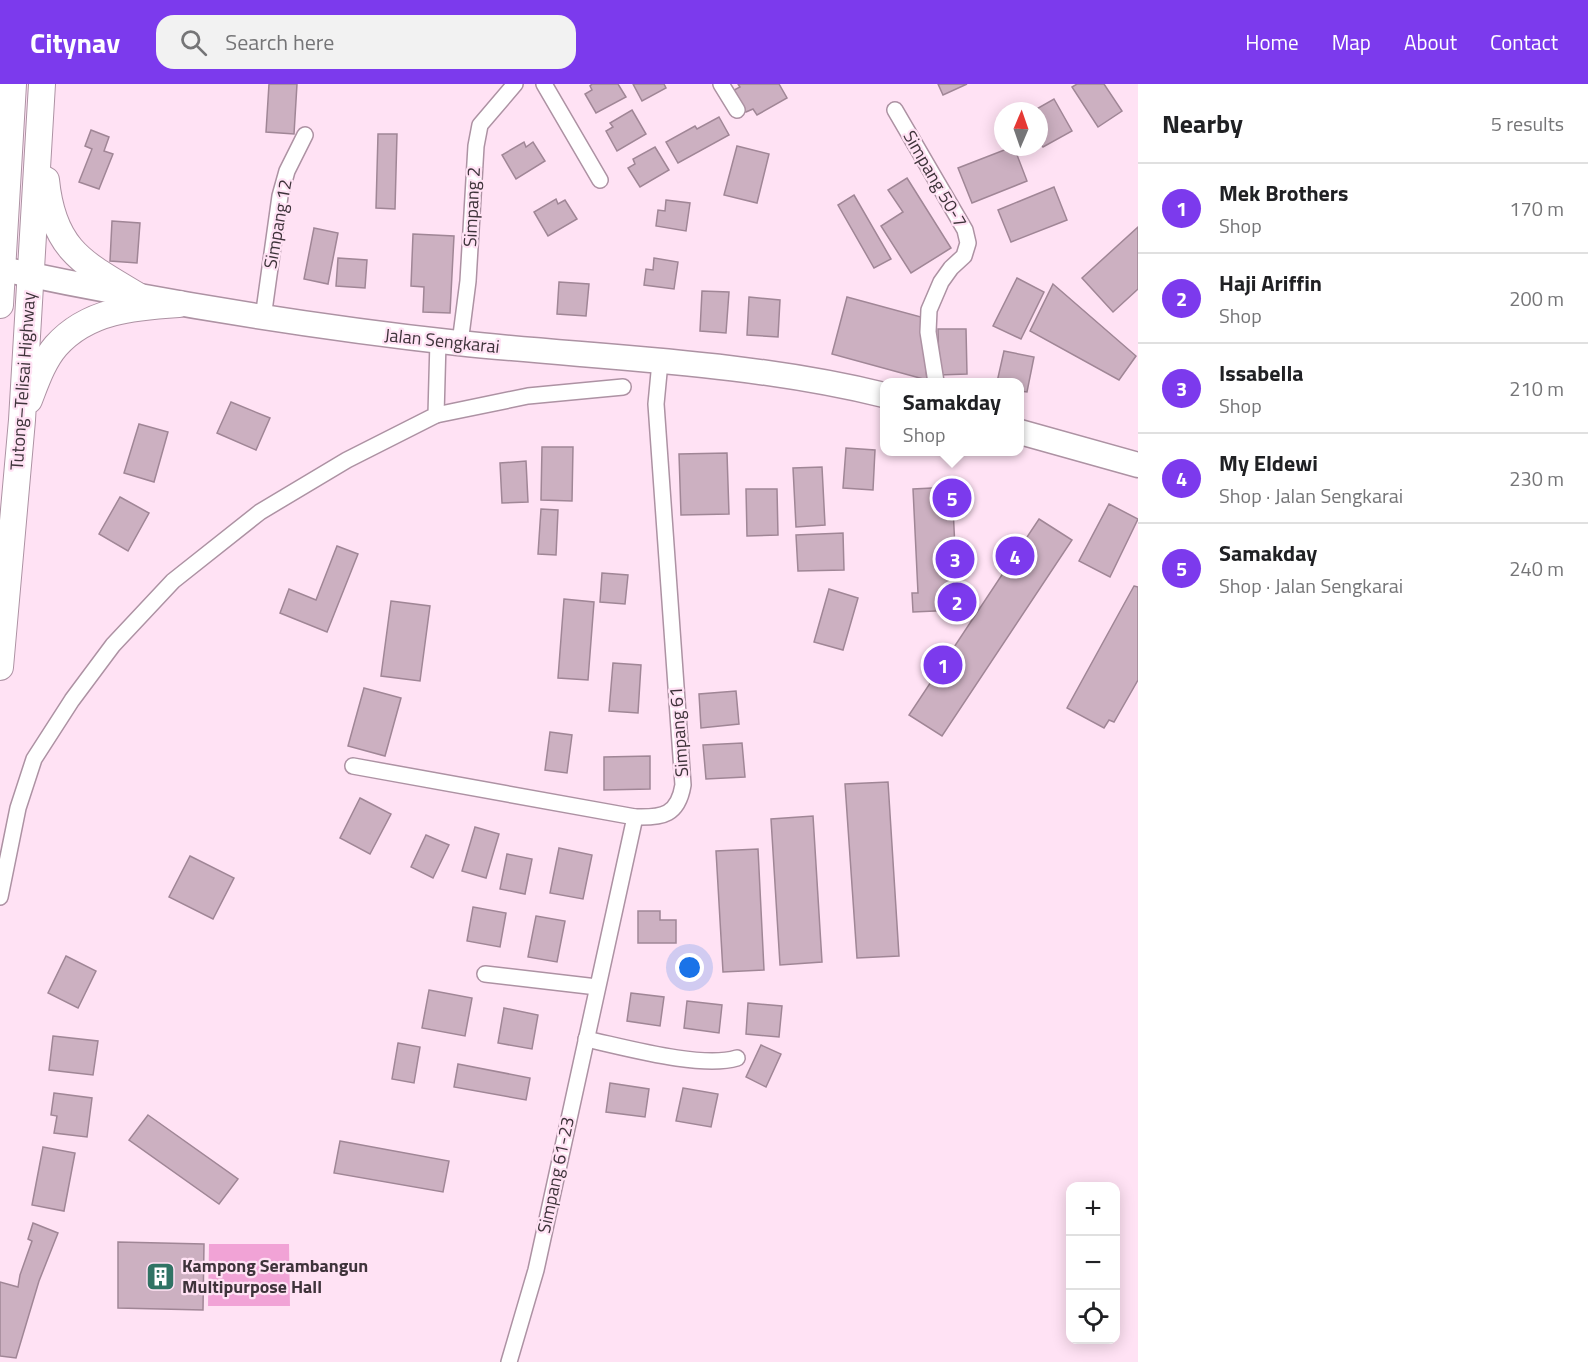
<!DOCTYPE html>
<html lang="en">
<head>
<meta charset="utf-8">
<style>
  body { margin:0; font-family:"Titillium Web",sans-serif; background:#f2f2f2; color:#202124 }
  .controls { position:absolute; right:18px; bottom:18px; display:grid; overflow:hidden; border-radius:12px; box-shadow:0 3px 15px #0003 }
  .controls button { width:54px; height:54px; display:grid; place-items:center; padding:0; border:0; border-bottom:2px solid #e0e0e0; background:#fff; color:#202124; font:30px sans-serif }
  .compass { position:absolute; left:994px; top:18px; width:54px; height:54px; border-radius:50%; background:#fff; box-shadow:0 3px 15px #0003; rotate:2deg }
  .you { position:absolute; left:690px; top:884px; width:21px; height:21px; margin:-15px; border:4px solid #fff; border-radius:50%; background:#1a73e8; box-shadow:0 0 0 9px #1a73e833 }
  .badge { display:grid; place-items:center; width:39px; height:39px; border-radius:50%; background:#7c3aed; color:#fff; font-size:20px; font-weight:700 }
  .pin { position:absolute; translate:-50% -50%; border:3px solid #fff; box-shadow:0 2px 6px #0006 }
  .popup { position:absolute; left:880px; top:294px; width:144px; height:78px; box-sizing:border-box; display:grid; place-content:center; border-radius:12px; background:#fff; filter:drop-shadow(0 2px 4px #0005); font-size:20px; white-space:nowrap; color:#757577 }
  .popup b { font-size:22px; color:#202124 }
  .popup::after { content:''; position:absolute; left:50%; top:100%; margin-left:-12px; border:12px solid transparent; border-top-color:#fff }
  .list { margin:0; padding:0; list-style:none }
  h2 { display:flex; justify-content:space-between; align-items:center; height:78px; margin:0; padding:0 24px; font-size:26px }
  h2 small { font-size:20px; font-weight:400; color:#757577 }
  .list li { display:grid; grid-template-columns:39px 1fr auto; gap:18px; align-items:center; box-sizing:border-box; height:90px; padding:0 24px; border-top:2px solid #e0e0e0 }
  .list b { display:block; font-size:22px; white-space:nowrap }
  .list p { margin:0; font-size:20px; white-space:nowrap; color:#757577 }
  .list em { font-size:20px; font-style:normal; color:#757577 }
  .icon { flex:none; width:33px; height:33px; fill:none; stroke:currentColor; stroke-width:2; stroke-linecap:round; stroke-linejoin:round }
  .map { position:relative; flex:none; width:1138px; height:1278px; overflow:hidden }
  header { display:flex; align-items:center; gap:36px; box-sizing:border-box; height:84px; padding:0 30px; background:#7c3aed; color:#fff }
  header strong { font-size:28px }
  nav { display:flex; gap:33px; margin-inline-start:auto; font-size:21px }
  .search { width:420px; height:54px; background:#f2f2f2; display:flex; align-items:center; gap:15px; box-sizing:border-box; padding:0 21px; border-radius:18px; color:#757577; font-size:22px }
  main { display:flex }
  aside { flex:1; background:#fff }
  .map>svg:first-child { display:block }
  .green { fill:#f1a3d6 }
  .building { fill:#ccb0c1; stroke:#a08696; stroke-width:1.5 }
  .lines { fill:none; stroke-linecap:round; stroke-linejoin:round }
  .minor-casing { stroke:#ad92a3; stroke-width:18 }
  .primary-casing { stroke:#ad92a3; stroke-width:27 }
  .trunk-casing { stroke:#ad92a3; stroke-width:28 }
  .minor { stroke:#fff; stroke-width:15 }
  .primary { stroke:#fff; stroke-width:24 }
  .trunk { stroke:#fff; stroke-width:26 }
  .labels { text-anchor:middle; stroke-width:4.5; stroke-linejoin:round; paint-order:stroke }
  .street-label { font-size:18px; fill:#3e333a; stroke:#ffe2f4 }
  .poi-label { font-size:18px; font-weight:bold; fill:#3e333a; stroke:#ffe2f4; text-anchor:start }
</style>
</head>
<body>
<header>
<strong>Citynav</strong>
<div class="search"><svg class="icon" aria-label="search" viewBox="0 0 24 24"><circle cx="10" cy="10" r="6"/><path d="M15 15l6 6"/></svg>Search here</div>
<nav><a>Home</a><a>Map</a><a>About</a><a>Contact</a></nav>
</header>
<main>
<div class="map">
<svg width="1138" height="1278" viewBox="0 0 1138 1278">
  <rect width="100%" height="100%" fill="#ffe2f4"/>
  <path class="green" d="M209,1160H289L290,1222H208Z"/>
  <g class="building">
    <path d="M269,0H297L294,50L266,48Z"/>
    <path d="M592,0H618L626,13L596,29L585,10L592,6L590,2Z"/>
    <path d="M633,0H664L666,4L642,17Z"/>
    <path d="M738,0H779L787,14L757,31L753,25L746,28L734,6L740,3Z"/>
    <path d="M938,0H967L943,11Z"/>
    <path d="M1077,0H1104L1122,27L1098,43L1072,3Z"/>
    <path d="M1054,15L1072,47L1043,63L1039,57V27H1033Z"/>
    <path d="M632,26L646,50L617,67L606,47L613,43L610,39Z"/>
    <path d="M719,33L729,51L678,79L666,58L695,42L697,45Z"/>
    <path d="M91,46L109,53L104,67L113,70L99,105L79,98L92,65L85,62Z"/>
    <path d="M378,50H397L395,125L376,124Z"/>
    <path d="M524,58L526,63L533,58L545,77L516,95L502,71Z"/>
    <path d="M737,62L769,70L757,119L724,111Z"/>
    <path d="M655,63L669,86L640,103L628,84L635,80L633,75Z"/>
    <path d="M1012,63H1014L1027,97L972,119L958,84Z"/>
    <path d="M907,94L951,164L911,189L881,142L903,128L888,106Z"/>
    <path d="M1054,103L1067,136L1011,158L998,126Z"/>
    <path d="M854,111L891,175L874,184L838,121Z"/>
    <path d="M556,115L558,120L565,116L577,135L548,152L534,128Z"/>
    <path d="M666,116L690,119L686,147L656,142L658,126L665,127Z"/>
    <path d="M112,137L140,139L137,179L110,177Z"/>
    <path d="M1138,143V205L1113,228L1082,194Z"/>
    <path d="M314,144L338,149L328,200L304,195Z"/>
    <path d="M413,150L454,152L450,229L423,228L424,203L411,202Z"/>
    <path d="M338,174L367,176L365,204L336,202Z"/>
    <path d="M654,174L678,178L674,205L644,201L646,185L653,186Z"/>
    <path d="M1017,194L1044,208L1021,255L993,242Z"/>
    <path d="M559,198L589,200L586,232L557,230Z"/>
    <path d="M1053,200L1136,272L1119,296L1030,247Z"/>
    <path d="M702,207L729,208L726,249L700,247Z"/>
    <path d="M749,213L780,216L778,253L747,251Z"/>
    <path d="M847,213L921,233L927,296L832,270Z"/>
    <path d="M938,245H966L967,290L939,291Z"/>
    <path d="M1004,267L1034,273L1027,308L1020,307V298H997Z"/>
    <path d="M231,318L270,334L256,366L217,349Z"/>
    <path d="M139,340L168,348L154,398L124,389Z"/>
    <path d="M542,363H573L572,417L541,416Z"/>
    <path d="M846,364L875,366L873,406L843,404Z"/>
    <path d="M727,369L729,430L681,431L679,370Z"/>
    <path d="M526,377L528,418L502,419L500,379Z"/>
    <path d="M822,383L825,441L796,443L793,384Z"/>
    <path d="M952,403L958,526L913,528L912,509H918L913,405Z"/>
    <path d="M746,405H777L778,451L747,452Z"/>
    <path d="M120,413L149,429L128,467L99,450Z"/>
    <path d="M1109,420L1138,435L1110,493L1079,477Z"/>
    <path d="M541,425L558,426L556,471L538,470Z"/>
    <path d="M1039,435L1072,456L942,652L909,631Z"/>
    <path d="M843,449L844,486L798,487L796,451Z"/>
    <path d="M337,462L358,470L327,548L280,529L289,505L316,516Z"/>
    <path d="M602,489L628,491L625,520L600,518Z"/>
    <path d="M1134,502L1138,503V596L1114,638L1109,636L1104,644L1067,624Z"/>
    <path d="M829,505L858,514L843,566L814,558Z"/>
    <path d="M564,515L594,518L588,596L558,594Z"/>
    <path d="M391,517L430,522L420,597L381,592Z"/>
    <path d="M613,579L641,581L638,629L609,627Z"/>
    <path d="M364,604L401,614L385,672L348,662Z"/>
    <path d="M736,607L739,640L701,644L699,610Z"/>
    <path d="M550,648L572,651L567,689L545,686Z"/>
    <path d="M742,659L745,693L706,695L703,661Z"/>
    <path d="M650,672V705L604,706V673Z"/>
    <path d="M888,698L899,872L857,874L845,700Z"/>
    <path d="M360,714L391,730L370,770L340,754Z"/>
    <path d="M813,732L822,878L780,881L771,735Z"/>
    <path d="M475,743L499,750L486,794L462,787Z"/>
    <path d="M426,751L449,761L433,794L411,783Z"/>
    <path d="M559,764L592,771L583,815L550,809Z"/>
    <path d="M758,765L764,886L723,888L716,767Z"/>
    <path d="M507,770L532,775L525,810L500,805Z"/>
    <path d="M190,772L234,794L213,835L169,813Z"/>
    <path d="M473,823L506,829L500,863L467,857Z"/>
    <path d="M638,827H660V836H676V859H638Z"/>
    <path d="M536,832L565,837L557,878L528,873Z"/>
    <path d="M66,872L96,887L78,924L48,909Z"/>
    <path d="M429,906L472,914L465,952L422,944Z"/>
    <path d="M631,909L664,913L660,942L627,937Z"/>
    <path d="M687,917L722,921L719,949L684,944Z"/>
    <path d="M748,919L782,922L779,953L746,950Z"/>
    <path d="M504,924L538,931L532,965L498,959Z"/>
    <path d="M53,952L98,957L93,991L49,986Z"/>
    <path d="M398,959L420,963L414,999L392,995Z"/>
    <path d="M761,961L781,970L766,1003L746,993Z"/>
    <path d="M458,980L530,994L526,1016L454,1003Z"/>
    <path d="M610,999L649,1005L645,1033L606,1028Z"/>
    <path d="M683,1004L718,1010L711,1043L676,1037Z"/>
    <path d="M54,1009L92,1014L87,1053L54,1049L57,1032L51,1031Z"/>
    <path d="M148,1031L238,1095L219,1120L129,1056Z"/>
    <path d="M340,1057L449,1077L443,1108L334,1089Z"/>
    <path d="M43,1063L75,1069L64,1127L32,1121Z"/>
    <path d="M33,1139L58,1149L39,1197L16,1274L0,1272V1198L18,1203L20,1191L32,1157L28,1155Z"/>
    <path d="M118,1158L204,1160L203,1226L118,1224Z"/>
  </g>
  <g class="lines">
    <defs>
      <g id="minor">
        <path d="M544,0L600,96"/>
        <path d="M721,0L737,26"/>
        <path d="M895,26L965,146L968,159L964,172L951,184L941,198L929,226L928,248L936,298"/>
        <path d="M263,234L280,112L287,87L305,51"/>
        <path d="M460,259L468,197L476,62L480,41L515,0"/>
        <path d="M436,331L528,312L623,303"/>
        <path d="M353,682L635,733C663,734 678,731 683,701L656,320L660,278"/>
        <path d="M0,813L18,724L34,675L72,616L113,561L173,497L260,428L347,376L436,331L438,257"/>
        <path d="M485,890L597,903"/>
        <path d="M586,955C624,963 701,985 737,974"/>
        <path d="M509,1278L536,1186L635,733"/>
      </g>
      <g id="primary">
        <path d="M2,185C153,217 305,242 458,259C600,274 745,277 884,311"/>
        <path d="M1020,348L1138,381"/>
      </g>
      <g id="trunk">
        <path d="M46,96C53,166 83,179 138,212"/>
        <path d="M0,221L13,0"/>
        <path d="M29,316C36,298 43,277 56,262C88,226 134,223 179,220"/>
        <path d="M0,583L22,336L42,0"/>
      </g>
    </defs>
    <use href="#minor" class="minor-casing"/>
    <use href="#primary" class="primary-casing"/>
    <use href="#trunk" class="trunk-casing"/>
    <use href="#minor" class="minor"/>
    <use href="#primary" class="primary"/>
    <use href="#trunk" class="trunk"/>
  </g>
  <defs>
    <symbol id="building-square" viewBox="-11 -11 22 22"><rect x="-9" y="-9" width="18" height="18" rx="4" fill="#307364" stroke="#ffe2f4"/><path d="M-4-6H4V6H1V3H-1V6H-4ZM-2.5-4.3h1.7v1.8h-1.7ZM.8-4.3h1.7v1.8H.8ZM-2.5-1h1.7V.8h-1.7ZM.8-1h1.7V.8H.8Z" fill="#fff"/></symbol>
  </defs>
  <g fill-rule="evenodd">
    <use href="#building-square" x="144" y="1176" width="33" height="33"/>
  </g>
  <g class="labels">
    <g class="street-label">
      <text transform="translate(935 95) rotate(60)" y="6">Simpang 50-7</text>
      <text transform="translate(472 123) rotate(-87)" y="6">Simpang 2</text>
      <text transform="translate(278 140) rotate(-80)" y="6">Simpang 12</text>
      <text transform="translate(442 257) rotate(6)" y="6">Jalan Sengkarai</text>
      <text transform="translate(23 297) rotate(-86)" y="6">Tutong–Telisai Highway</text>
      <text transform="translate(679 648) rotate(-94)" y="6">Simpang 61</text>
      <text transform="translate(556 1091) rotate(-78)" y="6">Simpang 61-23</text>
    </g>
    <g class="poi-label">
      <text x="182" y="1188">Kampong Serambangun<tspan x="182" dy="21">Multipurpose Hall</tspan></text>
    </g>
  </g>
</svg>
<div class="controls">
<button>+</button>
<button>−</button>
<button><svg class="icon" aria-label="locate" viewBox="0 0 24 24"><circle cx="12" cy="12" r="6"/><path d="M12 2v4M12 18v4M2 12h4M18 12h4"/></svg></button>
</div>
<svg class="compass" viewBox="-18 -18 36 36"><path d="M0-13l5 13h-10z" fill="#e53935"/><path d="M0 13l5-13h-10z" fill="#757577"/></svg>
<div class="you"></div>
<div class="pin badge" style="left:943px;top:581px">1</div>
<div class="pin badge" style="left:957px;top:518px">2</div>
<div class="pin badge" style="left:955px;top:475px">3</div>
<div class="pin badge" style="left:1015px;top:472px">4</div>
<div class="pin badge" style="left:952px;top:414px">5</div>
<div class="popup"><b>Samakday</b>Shop</div>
</div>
<aside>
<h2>Nearby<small>5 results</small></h2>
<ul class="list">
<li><span class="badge">1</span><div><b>Mek Brothers</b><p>Shop</p></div><em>170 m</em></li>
<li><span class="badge">2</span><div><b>Haji Ariffin</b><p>Shop</p></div><em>200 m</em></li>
<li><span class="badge">3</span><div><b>Issabella</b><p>Shop</p></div><em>210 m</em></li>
<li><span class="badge">4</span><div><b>My Eldewi</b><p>Shop · Jalan Sengkarai</p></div><em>230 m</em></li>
<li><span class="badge">5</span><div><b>Samakday</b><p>Shop · Jalan Sengkarai</p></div><em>240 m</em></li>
</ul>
</aside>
</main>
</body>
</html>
